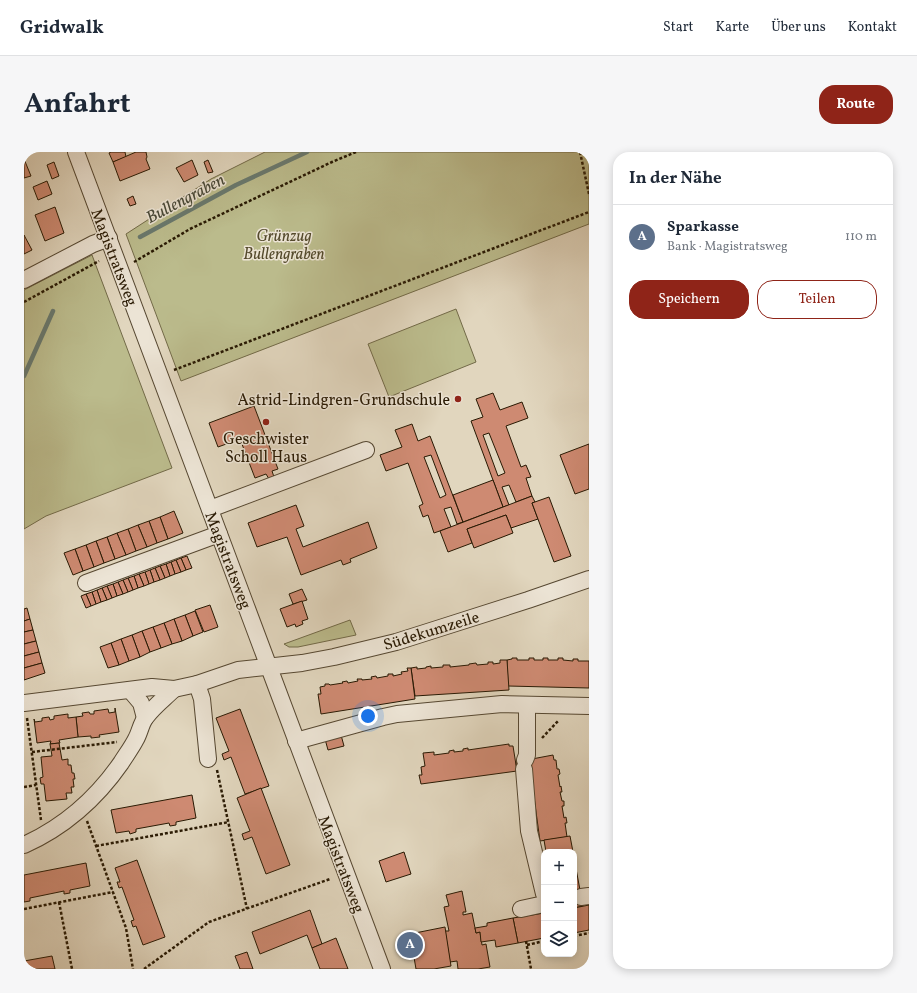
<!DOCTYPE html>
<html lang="de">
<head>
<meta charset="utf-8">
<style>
  body { margin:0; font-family:Vollkorn,serif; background:#f6f6f7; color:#1f2937 }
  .controls { position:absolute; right:12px; bottom:12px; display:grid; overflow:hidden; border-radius:8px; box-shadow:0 2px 10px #0003 }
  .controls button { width:36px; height:36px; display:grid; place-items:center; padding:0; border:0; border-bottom:1px solid #e0e1e3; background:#fff; color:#1f2937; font:20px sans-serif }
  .you { position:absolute; left:344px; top:564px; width:14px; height:14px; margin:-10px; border:3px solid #fff; border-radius:50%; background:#1a73e8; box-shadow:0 0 0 6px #1a73e833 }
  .badge { display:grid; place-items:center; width:26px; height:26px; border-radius:50%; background:#8f2418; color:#fff; font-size:13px; font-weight:700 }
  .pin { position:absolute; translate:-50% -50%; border:2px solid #fff; box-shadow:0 1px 4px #0006 }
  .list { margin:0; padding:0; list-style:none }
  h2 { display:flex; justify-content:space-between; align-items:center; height:52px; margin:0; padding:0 16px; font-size:17px }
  h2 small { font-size:13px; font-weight:400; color:#747a83 }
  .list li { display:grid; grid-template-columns:26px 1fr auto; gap:12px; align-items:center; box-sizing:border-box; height:64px; padding:0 16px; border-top:1px solid #e0e1e3 }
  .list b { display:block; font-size:15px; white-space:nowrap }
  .list p { margin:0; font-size:13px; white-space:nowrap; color:#747a83 }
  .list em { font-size:13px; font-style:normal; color:#747a83 }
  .actions { display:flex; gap:8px; padding:12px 16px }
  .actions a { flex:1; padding:9px 0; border:1px solid #8f2418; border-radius:16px; text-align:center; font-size:14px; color:#8f2418 }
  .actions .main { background:#8f2418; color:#fff }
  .icon { flex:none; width:22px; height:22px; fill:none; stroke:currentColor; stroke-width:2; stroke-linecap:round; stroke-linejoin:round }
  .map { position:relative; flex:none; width:565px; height:817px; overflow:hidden; border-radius:16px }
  header { display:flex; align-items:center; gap:24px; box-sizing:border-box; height:56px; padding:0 20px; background:#fff; border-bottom:1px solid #e0e1e3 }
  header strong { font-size:19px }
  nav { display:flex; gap:22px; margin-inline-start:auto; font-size:14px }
  .intro { display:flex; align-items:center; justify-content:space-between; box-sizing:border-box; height:96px; padding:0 24px }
  h1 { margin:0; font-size:28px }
  .button { padding:10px 18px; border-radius:16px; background:#8f2418; color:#fff; font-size:14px; font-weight:700 }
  main { display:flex; gap:24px; padding:0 24px }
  aside { flex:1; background:#fff; border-radius:16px; box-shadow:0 2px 10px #0003 }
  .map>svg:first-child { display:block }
  .green { fill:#bbbb8c; stroke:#726a48 }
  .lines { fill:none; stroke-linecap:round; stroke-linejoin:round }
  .stream { stroke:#69796e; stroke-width:4.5 }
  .building { fill:#ce8a72; stroke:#281903; fill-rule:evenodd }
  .minor-casing { stroke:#564832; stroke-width:18 }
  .path { stroke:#281903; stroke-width:2.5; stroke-dasharray:3 2; stroke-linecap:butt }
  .minor { stroke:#ece4d5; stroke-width:16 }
  .poi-dot { fill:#8f2418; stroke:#ece4d5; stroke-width:1.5 }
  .labels { text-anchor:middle; stroke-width:3; stroke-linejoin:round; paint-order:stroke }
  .park-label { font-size:16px; font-style:italic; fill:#544a2c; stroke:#ece4d5 }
  .street-label { font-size:16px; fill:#281903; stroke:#ece4d5 }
  .poi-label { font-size:16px; fill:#281903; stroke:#ece4d5; text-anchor:end }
  .water-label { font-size:17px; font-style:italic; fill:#484938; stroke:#ece4d5 }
</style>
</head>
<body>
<header>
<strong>Gridwalk</strong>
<nav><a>Start</a><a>Karte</a><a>Über uns</a><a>Kontakt</a></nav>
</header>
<div class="intro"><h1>Anfahrt</h1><a class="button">Route</a></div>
<main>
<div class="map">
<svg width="565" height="817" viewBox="0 0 565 817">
  <rect width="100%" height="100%" fill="#e1d6be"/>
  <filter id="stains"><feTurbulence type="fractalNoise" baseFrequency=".005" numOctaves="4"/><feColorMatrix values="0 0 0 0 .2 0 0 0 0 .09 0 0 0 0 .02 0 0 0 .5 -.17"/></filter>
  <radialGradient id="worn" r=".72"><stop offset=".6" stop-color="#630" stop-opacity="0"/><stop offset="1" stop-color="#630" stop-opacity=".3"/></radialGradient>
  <g class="green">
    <path d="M241,0H565V72L157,229L102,82L187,27Z"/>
    <path d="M68,103L148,316L22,364L0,377V138Z"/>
    <path d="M432,157L452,210L365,245L344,192Z"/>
    <path d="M326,468L332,483L274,495H265L260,492Z"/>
  </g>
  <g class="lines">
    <g class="stream">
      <path d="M116,85L212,33L283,0"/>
      <path d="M0,224L29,159"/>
    </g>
  </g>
  <g class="building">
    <path d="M87,0H101L102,5L89,10L85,1Z"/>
    <path d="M112,0H122L123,5L122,7L126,17L96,29L89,10Z"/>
    <path d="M0,7L7,24L0,26Z"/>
    <path d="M168,8L174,23L160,30L152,16Z"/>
    <path d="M184,8L189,20L184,21L180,10Z"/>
    <path d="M30,10L35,24L28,27L23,13Z"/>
    <path d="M23,29L28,42L14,48L9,35Z"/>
    <path d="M109,44L112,52L106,54L103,47Z"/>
    <path d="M31,55L40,81L21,89L11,63Z"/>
    <path d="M0,83L8,98L0,102Z"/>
    <path d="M469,241L476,258L498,250L504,266L482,274L497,315L502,313L507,325L502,326L508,344L492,350L485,333L478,335L485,353L479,355L447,269L459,265L452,247ZM465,281L481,321L474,324L459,283Z"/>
    <path d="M230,254L254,317L248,319L250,325L245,327L242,322L231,326L216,287L194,295L185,271Z"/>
    <path d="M388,272L394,289L406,284L439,370L433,372L427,355L420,357L427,375L410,381L404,363L399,365L395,354L399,352L384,311L362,319L356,303L378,295L371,278ZM407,303L422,343L416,346L400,305Z"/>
    <path d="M565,292V337L551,342L536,303Z"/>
    <path d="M469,328L479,355L439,370L429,343Z"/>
    <path d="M508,344L511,350L508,351L514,367L487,376L482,363L443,377L448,391L424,400L416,379Z"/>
    <path d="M525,345L547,404L530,410L508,351Z"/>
    <path d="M272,353L280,374L272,377L279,395L344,370L353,396L326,407L327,410L319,413L317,408L277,423L263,385L233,395L224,371Z"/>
    <path d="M150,359L159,381L144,387L136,365Z"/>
    <path d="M482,363L489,381L450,396L443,377Z"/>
    <path d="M136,365L144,387L133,391L125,369Z"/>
    <path d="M125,369L133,391L123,395L114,373Z"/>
    <path d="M114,373L123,395L112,399L104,377Z"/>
    <path d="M104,377L112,399L102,403L93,381Z"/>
    <path d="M93,381L102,403L91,407L83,385Z"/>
    <path d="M83,385L91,407L80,411L72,389Z"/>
    <path d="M72,389L80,411L70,415L62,393Z"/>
    <path d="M62,393L70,415L59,419L51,397Z"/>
    <path d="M51,397L59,419L49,423L40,401Z"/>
    <path d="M163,404L168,416L162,418L157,406Z"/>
    <path d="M157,406L162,418L157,420L152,408Z"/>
    <path d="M152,408L157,420L151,422L147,410Z"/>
    <path d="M147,410L151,422L146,424L142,412Z"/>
    <path d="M142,412L146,424L141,426L136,414Z"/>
    <path d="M136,414L141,426L136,428L131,416Z"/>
    <path d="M131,416L136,428L130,430L126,418Z"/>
    <path d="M126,418L130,430L125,432L121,420Z"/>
    <path d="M121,420L125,432L120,434L115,422Z"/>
    <path d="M115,422L120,434L114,436L110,424Z"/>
    <path d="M110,424L114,436L109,438L104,426Z"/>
    <path d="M104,426L109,438L104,440L99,428Z"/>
    <path d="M99,428L104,440L99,442L94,430Z"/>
    <path d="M94,430L99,442L93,444L89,432Z"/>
    <path d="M89,432L93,444L88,446L83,434Z"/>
    <path d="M83,434L88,446L83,448L78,436Z"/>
    <path d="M78,436L83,448L77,450L73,438Z"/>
    <path d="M278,437L283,448L269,452L265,442Z"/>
    <path d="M73,438L77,450L72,452L68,440Z"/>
    <path d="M68,440L72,452L67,454L62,442Z"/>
    <path d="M62,442L67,454L62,456L57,444Z"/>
    <path d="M278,449L284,467L278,469L279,472L272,475L271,472L263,475L256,457Z"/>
    <path d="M186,453L194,475L180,480L171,458Z"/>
    <path d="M3,456L6,467L0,469V457Z"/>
    <path d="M171,459L179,480L169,484L161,463Z"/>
    <path d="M161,463L169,484L158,489L150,467Z"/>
    <path d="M6,467L9,478L0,480V469Z"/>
    <path d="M150,467L158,489L148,492L140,471Z"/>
    <path d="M140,471L148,492L137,496L129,475Z"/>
    <path d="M129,475L137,496L126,500L118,479Z"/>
    <path d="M9,478L12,489L0,492V480Z"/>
    <path d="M118,479L126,500L116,505L108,483Z"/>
    <path d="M108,483L116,505L105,509L97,487Z"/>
    <path d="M97,487L105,509L95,513L87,491Z"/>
    <path d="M12,489L15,500L0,504V492Z"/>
    <path d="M87,491L95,513L84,516L76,495Z"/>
    <path d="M15,500L18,511L0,516V504Z"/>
    <path d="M488,506H493V508H505V506H510V508H519V506H524V508H534V506H539V508L549,509V507H554V509H565V536L484,534L483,508L488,507Z"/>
    <path d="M476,508H483L485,538L391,544L387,516L393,515V517L402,516V515L407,514V516L419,515V513H426V515L445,513V512L452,511L453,513L464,512V510H469V512L476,511Z"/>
    <path d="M18,511L21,521L0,528V516Z"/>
    <path d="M383,516H387L391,547L297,562L294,542H297L296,535L301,534V532H305L306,533L319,531L318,530L323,529L324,531L334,529L333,527H338V528L348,527L347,525L352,524L353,526L364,524V522H369V524L378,522L377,520L384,519Z"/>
    <path d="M91,556L95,580L75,583L76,585L67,586V584L54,585L52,565L59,564L58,561L65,560L66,562H70V559L84,557L85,561L91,560Z"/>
    <path d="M216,557L245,634L221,642L207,605L200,608L198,602L205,599L192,566Z"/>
    <path d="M44,562V566L52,565L54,585L35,588L36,591L26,592L27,589L13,591L10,567L11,570L18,569V566L25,565L26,568L30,567V564Z"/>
    <path d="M317,583L320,594L304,598L301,587Z"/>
    <path d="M35,591L38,608L44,607V613H47L48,621H50L51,627H49L50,635H47L48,641H42L43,647L22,649L20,632H17L16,626L19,625L17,605L28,604L26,592Z"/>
    <path d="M485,592V594H489L493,619L397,632L395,623H398L397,615L401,614L399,601L410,600V603L425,601V599L430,598V600L439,599V597L444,596V598Z"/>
    <path d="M529,603L530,608H532L533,617H535L536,622L534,623L536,635L537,634L538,640H536L538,649H540V654H538L540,666L542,665L543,671H541L543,685L516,689L506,616L493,619L492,610Z"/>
    <path d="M237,636L266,713L242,722L228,685L220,688L218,682L226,679L213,646Z"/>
    <path d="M168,643L172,666L152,670V673L146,674L145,671L112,677V680L106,682L105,679L92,681L87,658Z"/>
    <path d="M546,684L549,700H522L520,688Z"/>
    <path d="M380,700L387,722L362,730L355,709Z"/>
    <path d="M550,706L559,754L550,756Z"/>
    <path d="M113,708L141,785L119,793L112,774L109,775L107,769L110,768L98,735L95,736L93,730H96L91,716Z"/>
    <path d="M62,711L66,734L46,738V741L40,742V739L6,746V749L0,750V723Z"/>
    <path d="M438,739L442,760H439V763L448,761L452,781L456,780L458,793L462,792L466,815L454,817H434L433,809L426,810L421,779H425L420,755L425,754L422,743Z"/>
    <path d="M565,753V778L550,781V756Z"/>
    <path d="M286,758L298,792L288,796L283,783L236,802L228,780Z"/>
    <path d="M520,761V786L494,791L489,766Z"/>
    <path d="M489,766L494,791L472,795L471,788L457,790L456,780L452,781L451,776L463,774V771Z"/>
    <path d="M421,775L427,814L410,817H392L386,782Z"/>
    <path d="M312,786L324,817H296L288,796Z"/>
    <path d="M223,800L229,817H216L211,804Z"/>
    <path d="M28,804L31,817H0V809Z"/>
  </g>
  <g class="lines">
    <defs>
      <g id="minor">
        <path d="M52,0L358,817"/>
        <path d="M0,128L69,92L85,86"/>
        <path d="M186,357L342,298"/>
        <path d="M62,431L195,382"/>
        <path d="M173,532L178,547L184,607"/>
        <path d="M106,538L117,551L121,566"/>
        <path d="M0,551L128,535L150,537L173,532L214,518L278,511L310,505L372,490L413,477L504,448L565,427"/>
        <path d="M272,589L359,565L373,562L478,552L565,554"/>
        <path d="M501,608L503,603V553"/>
        <path d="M500,617L505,679L520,742"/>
        <path d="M0,693C40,675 72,647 97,611C102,603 108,595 112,587C116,580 117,571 122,565C130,554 141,546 150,537"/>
        <path d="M557,745L565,744"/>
        <path d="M497,757L520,752"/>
      </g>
    </defs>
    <use href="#minor" class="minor-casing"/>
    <g class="path">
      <path d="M556,0L565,42"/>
      <path d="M110,110L166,77L308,10L332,0"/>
      <path d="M0,150L75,109"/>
      <path d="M150,218L565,60"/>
      <path d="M3,566L17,668"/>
      <path d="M518,586L535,568"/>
      <path d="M8,600L93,590"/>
      <path d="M193,618L223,757"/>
      <path d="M0,635L12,633"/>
      <path d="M63,669L102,776L109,817"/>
      <path d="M72,694L205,670"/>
      <path d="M35,750L48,817"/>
      <path d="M0,757L89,740"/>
      <path d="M550,784L565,781"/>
      <path d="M502,789L507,817"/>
      <path d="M503,793L520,789"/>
      <path d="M120,817L185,770L306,727"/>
    </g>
    <use href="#minor" class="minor"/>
  </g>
  <g class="poi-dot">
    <circle cx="434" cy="247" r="4"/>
    <circle cx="242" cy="270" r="4"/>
  </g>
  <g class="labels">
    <g class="park-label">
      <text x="260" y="89">Grünzug<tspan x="260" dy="18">Bullengraben</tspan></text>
    </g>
    <g class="street-label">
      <text transform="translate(91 105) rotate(69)" y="6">Magistratsweg</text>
      <text transform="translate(205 408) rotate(69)" y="6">Magistratsweg</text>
      <text transform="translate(407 478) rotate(-17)" y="6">Südekumzeile</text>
      <text transform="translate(318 712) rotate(69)" y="6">Magistratsweg</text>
    </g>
    <g class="poi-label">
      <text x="426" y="253">Astrid-Lindgren-Grundschule</text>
      <text x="242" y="292" text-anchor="middle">Geschwister<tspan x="242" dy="18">Scholl Haus</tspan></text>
    </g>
    <g class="water-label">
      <text transform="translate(161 46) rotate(-28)" y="6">Bullengraben</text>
    </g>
  </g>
  <rect width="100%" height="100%" filter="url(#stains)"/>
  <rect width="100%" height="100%" fill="url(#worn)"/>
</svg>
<div class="controls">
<button>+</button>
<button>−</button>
<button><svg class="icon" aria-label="layers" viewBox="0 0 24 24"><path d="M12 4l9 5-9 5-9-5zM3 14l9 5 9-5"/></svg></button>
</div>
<div class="you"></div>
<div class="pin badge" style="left:386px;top:793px;background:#5c6f8a">A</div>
</div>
<aside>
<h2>In der Nähe<small></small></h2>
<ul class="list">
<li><span class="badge" style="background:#5c6f8a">A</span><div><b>Sparkasse</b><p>Bank · Magistratsweg</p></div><em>110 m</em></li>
</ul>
<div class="actions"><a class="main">Speichern</a><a>Teilen</a></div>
</aside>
</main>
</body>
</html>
